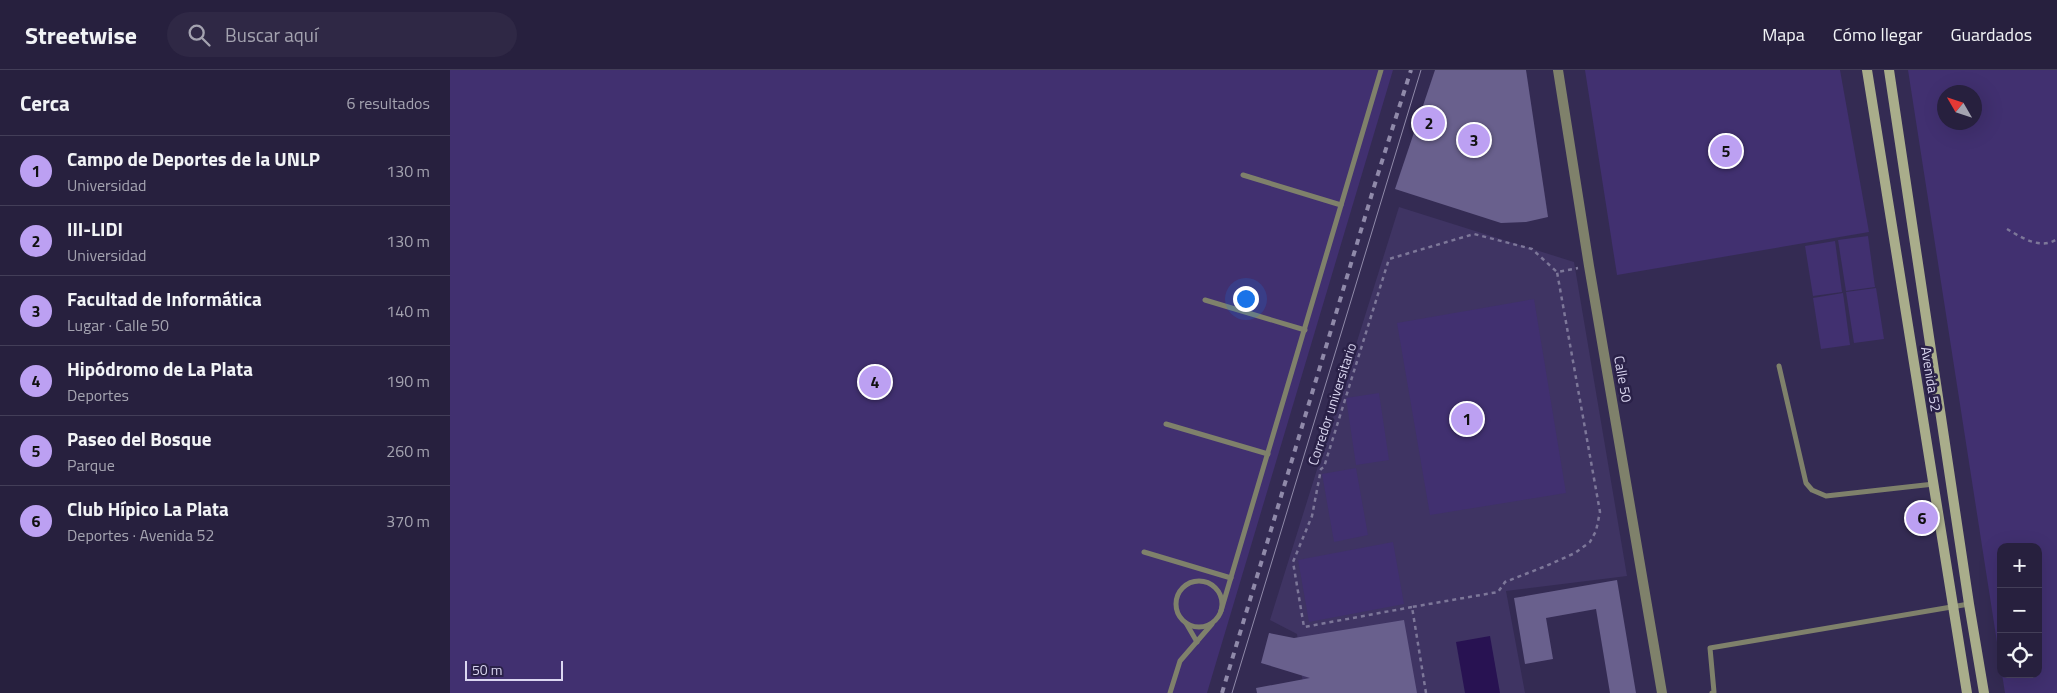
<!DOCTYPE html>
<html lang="es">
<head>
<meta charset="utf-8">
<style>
  body { margin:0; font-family:"Titillium Web",sans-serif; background:#2f2845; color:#f1f3f6 }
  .controls { position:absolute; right:15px; bottom:15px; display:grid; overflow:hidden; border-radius:10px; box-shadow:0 5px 20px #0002 }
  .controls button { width:45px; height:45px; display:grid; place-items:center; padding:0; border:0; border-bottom:1px solid #433e58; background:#27203e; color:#f1f3f6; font:25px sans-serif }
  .compass { position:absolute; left:1487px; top:15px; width:45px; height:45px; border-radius:50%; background:#27203e; box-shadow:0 5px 20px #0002; rotate:309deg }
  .scale { position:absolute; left:15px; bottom:12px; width:98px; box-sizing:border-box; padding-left:5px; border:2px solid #dbd7f1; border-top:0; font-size:14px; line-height:18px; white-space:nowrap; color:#dbd7f1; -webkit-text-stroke:4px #2a2148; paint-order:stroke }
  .you { position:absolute; left:795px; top:228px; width:18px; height:18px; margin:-12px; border:4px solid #fff; border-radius:50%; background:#1a73e8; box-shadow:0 0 0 8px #1a73e833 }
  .badge { display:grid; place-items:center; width:32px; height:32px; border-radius:50%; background:#bca0f2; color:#111; font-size:16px; font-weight:700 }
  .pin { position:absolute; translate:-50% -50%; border:2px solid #fff; box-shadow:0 1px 5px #0006 }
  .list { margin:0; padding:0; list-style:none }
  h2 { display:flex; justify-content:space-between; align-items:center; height:65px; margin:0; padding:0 20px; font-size:21px }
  h2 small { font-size:16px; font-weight:400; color:#a4a3b0 }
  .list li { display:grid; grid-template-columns:32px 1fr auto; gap:15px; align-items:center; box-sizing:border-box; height:70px; padding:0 20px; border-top:1px solid #433e58 }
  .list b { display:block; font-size:19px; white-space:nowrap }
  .list p { margin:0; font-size:16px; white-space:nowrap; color:#a4a3b0 }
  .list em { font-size:16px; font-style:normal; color:#a4a3b0 }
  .icon { flex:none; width:28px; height:28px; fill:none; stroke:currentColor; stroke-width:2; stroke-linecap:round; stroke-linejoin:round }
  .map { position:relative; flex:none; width:1607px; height:623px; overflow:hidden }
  header { display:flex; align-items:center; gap:30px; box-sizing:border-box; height:70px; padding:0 25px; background:#27203e; border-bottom:1px solid #433e58 }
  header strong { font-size:24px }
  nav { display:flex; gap:28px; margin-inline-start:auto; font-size:18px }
  .search { width:350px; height:45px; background:#2f2845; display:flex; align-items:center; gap:12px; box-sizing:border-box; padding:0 18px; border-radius:28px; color:#a4a3b0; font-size:19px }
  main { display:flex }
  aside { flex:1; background:#27203e }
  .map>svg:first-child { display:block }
  .built { fill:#3f3463 }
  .green { fill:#413070; fill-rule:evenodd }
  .water { fill:#281252 }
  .building { fill:#69608d }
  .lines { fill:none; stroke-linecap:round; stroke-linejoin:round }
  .path { stroke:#7d7799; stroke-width:2.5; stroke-dasharray:4 4; stroke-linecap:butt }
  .lane { stroke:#7f816b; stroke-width:5 }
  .street { stroke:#7f816b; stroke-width:10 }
  .secondary { stroke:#a9ad8b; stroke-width:10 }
  .tram { stroke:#908aaa; stroke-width:1 }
  .rail { stroke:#908aaa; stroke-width:4; stroke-dasharray:6 6; stroke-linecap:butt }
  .labels { text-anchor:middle; stroke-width:5; stroke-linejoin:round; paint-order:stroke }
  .street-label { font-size:14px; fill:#dbd7f1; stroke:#2a2148 }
</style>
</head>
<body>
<header>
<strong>Streetwise</strong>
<div class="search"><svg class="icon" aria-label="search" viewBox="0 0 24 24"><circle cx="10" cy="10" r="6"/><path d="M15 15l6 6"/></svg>Buscar aquí</div>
<nav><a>Mapa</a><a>Cómo llegar</a><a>Guardados</a></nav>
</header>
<main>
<aside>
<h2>Cerca<small>6 resultados</small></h2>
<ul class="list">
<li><span class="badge">1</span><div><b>Campo de Deportes de la UNLP</b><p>Universidad</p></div><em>130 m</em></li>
<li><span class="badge">2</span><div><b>III-LIDI</b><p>Universidad</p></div><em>130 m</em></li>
<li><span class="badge">3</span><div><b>Facultad de Informática</b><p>Lugar · Calle 50</p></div><em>140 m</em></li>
<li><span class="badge">4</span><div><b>Hipódromo de La Plata</b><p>Deportes</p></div><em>190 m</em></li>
<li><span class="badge">5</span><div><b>Paseo del Bosque</b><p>Parque</p></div><em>260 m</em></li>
<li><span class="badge">6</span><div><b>Club Hípico La Plata</b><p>Deportes · Avenida 52</p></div><em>370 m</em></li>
</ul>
</aside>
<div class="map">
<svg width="1607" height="623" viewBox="0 0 1607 623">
  <rect width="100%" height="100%" fill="#342b53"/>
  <path class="built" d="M949,137L1124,192L1177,506L1056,521L1075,623H854L847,564L820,550Z"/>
  <g class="green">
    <path d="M0,0H943L757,623H0Z"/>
    <path d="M1135,0H1390L1419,162L1167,205Z"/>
    <path d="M1458,0H1607V623H1555L1552,604H1588V477H1551V598ZM1494,22H1524V52H1494Z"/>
    <path d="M1418,166L1425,217L1396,221L1388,170Z"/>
    <path d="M1385,171L1392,222L1363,226L1355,176Z"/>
    <path d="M1426,218L1434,269L1404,273L1396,222Z"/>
    <path d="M1393,223L1400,275L1371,279L1363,228Z"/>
    <path d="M1084,229L1116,423L980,445L947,253Z"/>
    <path d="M929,323L939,390L906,395L896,328Z"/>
    <path d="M906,398L918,465L884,472L872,404Z"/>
    <path d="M943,472L954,534L859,552L848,490Z"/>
  </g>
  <path class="water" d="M1040,566L1050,623H1015L1006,572Z"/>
  <g class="building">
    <path d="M985,0H1076L1098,147L1076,152L1051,153L945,119Z"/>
    <path d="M1167,510L1186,623H1160L1146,539L1096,548L1103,589L1075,594L1064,528Z"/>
    <path d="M954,550L967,623H807L806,618L860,608L811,593L819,563L844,568Z"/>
  </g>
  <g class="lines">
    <g class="path">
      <path d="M1557,159C1572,168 1591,180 1607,169"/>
      <path d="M962,537L854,557L843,492L862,446L871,399L874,397L939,189L1024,164L1082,179L1107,202"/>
      <path d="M976,623L962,537L1048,522L1055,512L1096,496L1125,483L1140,472L1146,461L1150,442L1107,202L1128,198"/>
    </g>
    <g class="lane">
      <path d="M793,105L891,135"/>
      <path d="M755,230L855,260"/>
      <path d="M1329,296L1356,413L1362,420L1376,426L1484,414"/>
      <path d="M716,354L818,384"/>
      <path d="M694,482L781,508"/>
      <circle cx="749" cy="534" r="23"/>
      <path d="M771,541L931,0"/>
      <path d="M736,553L747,572"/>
      <path d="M720,623L730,591L762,554"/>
      <path d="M1262,623L1264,622L1260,578L1519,534"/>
    </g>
    <path class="street" d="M1108,0L1139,196L1212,623"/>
    <g class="secondary">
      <path d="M1417,0L1517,623"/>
      <path d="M1439,0L1519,534L1534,623"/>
    </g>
    <path class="tram" d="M782,623L971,0"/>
    <path class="rail" d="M772,623L927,107L961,0"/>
  </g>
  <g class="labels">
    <g class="street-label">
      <text transform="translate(1173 309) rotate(80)" y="5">Calle 50</text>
      <text transform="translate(1481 309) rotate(81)" y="5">Avenida 52</text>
      <text transform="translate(882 334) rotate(-72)" y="5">Corredor universitario</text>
    </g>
  </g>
</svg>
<div class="controls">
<button>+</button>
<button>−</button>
<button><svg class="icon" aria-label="locate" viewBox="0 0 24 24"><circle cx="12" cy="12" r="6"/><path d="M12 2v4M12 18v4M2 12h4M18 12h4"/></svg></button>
</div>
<svg class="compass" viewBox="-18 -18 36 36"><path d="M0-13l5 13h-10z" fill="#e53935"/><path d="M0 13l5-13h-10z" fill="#a4a3b0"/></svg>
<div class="scale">50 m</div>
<div class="you"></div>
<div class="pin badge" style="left:1017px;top:349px">1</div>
<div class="pin badge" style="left:979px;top:53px">2</div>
<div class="pin badge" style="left:1024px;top:70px">3</div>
<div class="pin badge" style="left:425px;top:312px">4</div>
<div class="pin badge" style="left:1276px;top:81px">5</div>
<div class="pin badge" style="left:1472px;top:448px">6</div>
</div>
</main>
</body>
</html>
